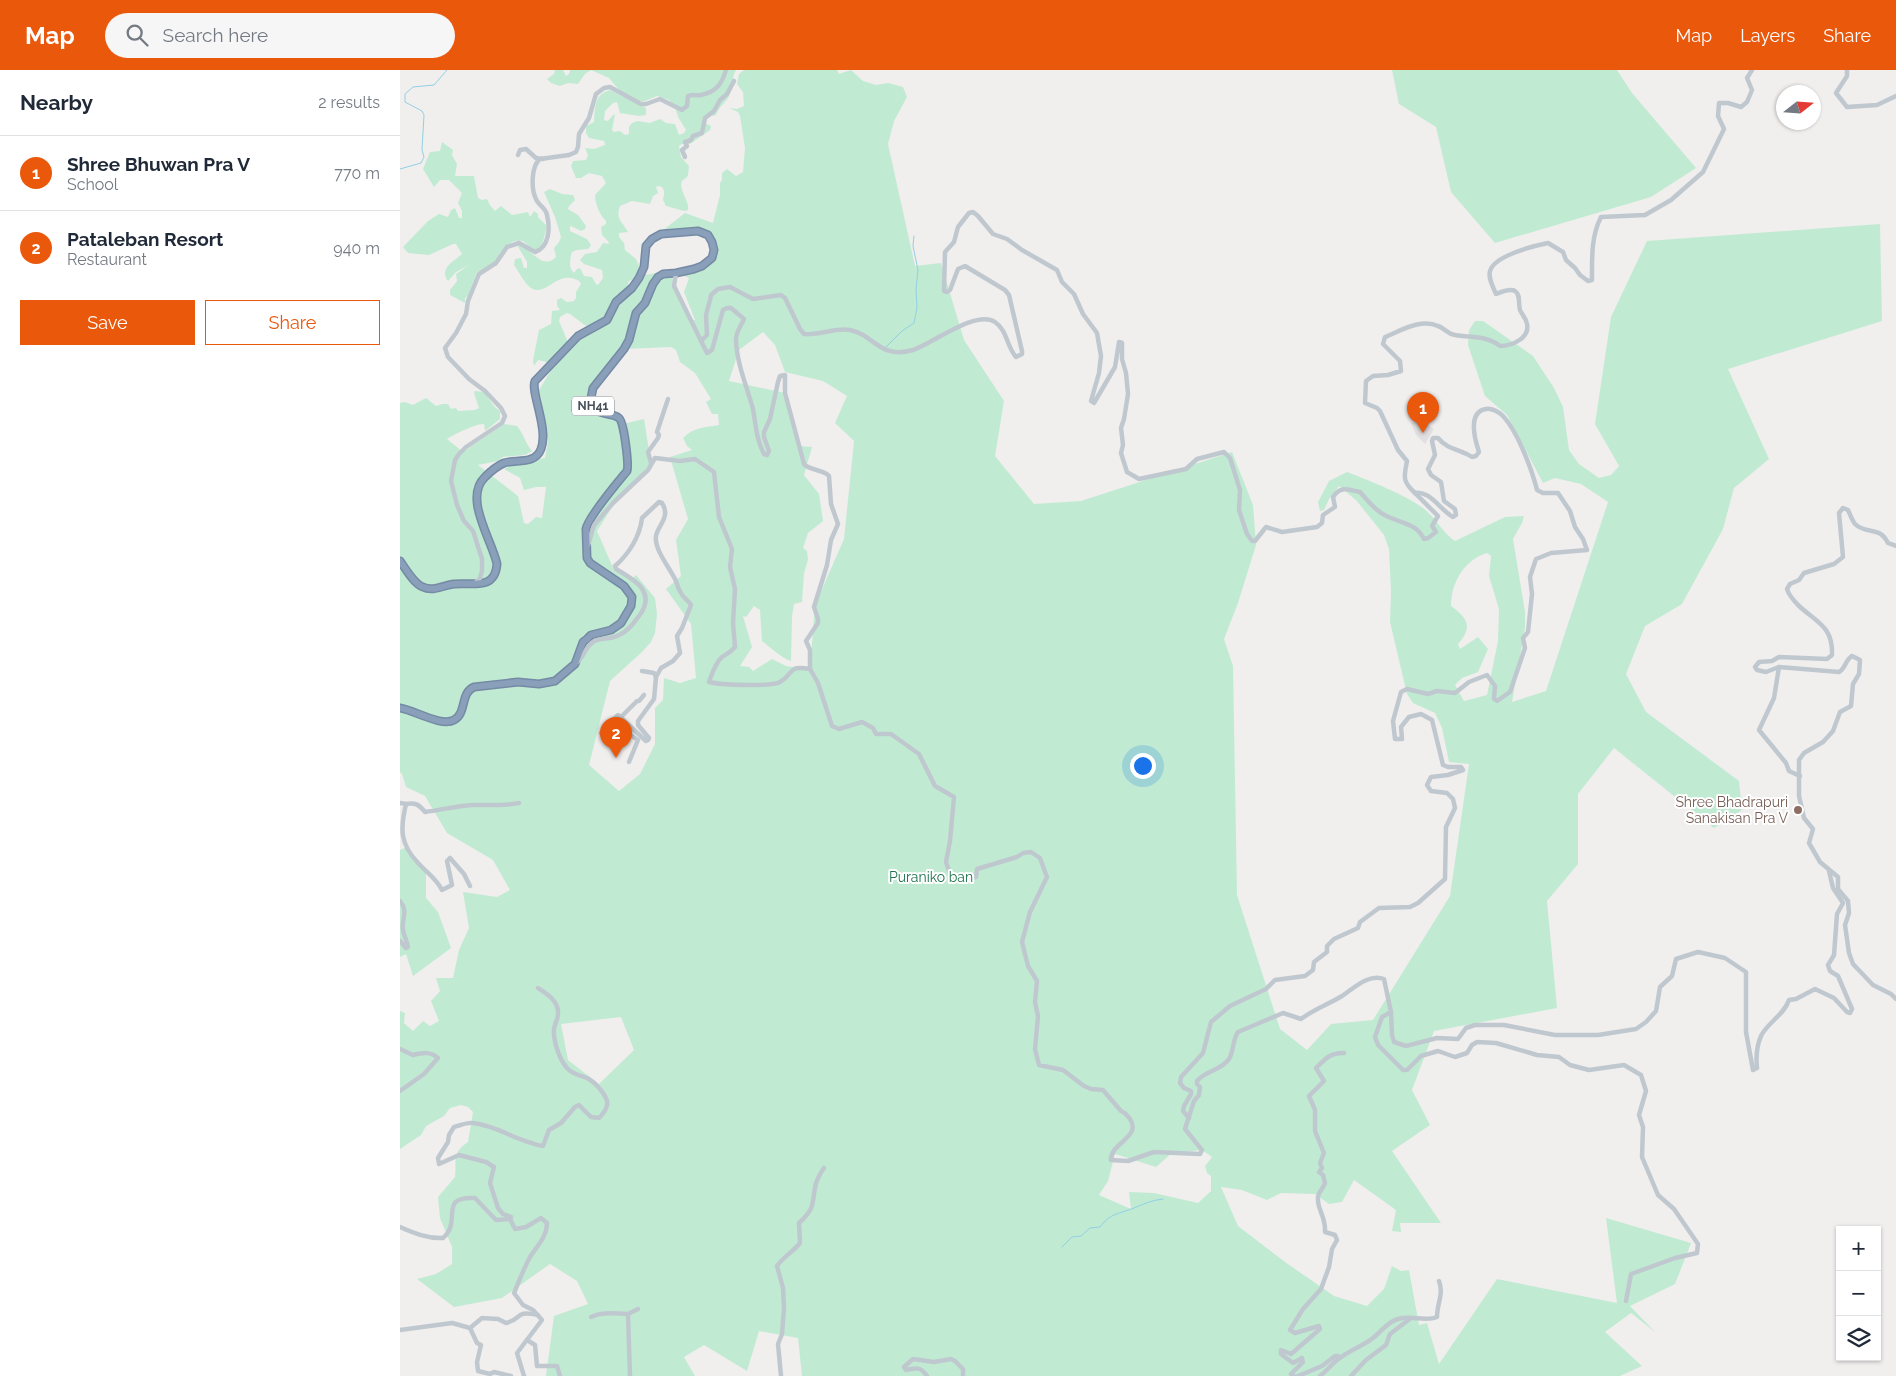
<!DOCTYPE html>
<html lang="en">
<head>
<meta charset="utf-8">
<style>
  body { margin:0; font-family:Raleway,sans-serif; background:#f6f6f7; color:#1f2937 }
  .controls { position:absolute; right:15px; bottom:15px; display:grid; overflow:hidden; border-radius:0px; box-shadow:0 1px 4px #0004 }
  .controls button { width:45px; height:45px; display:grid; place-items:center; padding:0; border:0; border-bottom:1px solid #e0e1e3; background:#fff; color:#1f2937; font:25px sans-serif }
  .compass { position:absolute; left:1376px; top:15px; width:45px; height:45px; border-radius:50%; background:#fff; box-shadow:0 1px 4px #0004; rotate:73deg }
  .you { position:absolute; left:742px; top:695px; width:18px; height:18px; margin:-12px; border:4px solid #fff; border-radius:50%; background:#1a73e8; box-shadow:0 0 0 8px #1a73e833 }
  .badge { display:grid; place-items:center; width:32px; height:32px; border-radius:50%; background:#ea580c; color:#fff; font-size:16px; font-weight:700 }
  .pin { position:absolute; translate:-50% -41px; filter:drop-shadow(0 1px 2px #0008) }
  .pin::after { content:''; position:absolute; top:26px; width:18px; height:15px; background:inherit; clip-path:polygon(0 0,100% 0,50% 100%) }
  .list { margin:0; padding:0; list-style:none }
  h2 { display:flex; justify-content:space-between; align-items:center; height:65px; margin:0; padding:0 20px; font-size:21px }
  h2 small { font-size:16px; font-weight:400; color:#747a83 }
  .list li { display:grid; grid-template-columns:32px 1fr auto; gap:15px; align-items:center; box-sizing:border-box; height:75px; padding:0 20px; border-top:1px solid #e0e1e3 }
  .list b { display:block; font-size:19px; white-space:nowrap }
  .list p { margin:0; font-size:16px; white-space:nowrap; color:#747a83 }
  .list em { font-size:16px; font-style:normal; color:#747a83 }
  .actions { display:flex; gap:10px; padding:15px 20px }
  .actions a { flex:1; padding:11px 0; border:1px solid #ea580c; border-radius:0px; text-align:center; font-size:18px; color:#ea580c }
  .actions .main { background:#ea580c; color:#fff }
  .icon { flex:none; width:28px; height:28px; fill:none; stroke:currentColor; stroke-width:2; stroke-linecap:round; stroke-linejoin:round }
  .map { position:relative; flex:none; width:1496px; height:1306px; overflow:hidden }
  header { display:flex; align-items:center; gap:30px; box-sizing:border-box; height:70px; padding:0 25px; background:#ea580c; color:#fff }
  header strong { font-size:24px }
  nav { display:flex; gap:28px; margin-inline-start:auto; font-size:18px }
  .search { width:350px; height:45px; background:#f6f6f7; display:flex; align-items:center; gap:12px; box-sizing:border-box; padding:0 18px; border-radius:28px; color:#747a83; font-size:19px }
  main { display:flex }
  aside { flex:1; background:#fff }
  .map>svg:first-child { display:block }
  .education { fill:#e1dfdf }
  .green { fill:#c0ebd2; fill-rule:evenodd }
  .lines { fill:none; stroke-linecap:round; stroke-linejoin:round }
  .stream { stroke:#91d0e4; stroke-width:1 }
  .highway-casing { stroke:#758aa5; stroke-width:9 }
  .minor { stroke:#c0c8cf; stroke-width:4.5 }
  .highway { stroke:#8a9fb9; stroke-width:6 }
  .education-dot { fill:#8d6e63; stroke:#fff; stroke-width:2 }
  .labels { text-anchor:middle; stroke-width:4; stroke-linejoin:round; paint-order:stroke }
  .shield { fill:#fff; stroke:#7f858c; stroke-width:1 }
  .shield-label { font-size:12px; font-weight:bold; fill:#48515a }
  .education-label { font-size:14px; fill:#785e54; stroke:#fff; text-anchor:end }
  .park-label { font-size:14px; fill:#1f754d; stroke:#fff }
</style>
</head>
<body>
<header>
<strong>Map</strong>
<div class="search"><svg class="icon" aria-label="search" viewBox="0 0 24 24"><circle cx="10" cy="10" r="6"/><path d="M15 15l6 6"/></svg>Search here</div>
<nav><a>Map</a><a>Layers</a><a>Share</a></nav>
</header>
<main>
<aside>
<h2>Nearby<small>2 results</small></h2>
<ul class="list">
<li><span class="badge">1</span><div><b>Shree Bhuwan Pra V</b><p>School</p></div><em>770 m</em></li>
<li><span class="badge">2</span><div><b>Pataleban Resort</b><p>Restaurant</p></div><em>940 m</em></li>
</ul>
<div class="actions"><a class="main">Save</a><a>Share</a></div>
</aside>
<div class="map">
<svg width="1496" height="1306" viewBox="0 0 1496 1306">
  <rect width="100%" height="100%" fill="#f1eeee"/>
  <path class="education" d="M1020,350L1034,359L1025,374L1016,365L1011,353Z"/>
  <g class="green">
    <path d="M155,0H163L166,6L169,4L170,0H336C331,8 334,16 330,24C327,32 319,36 316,45L313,46L307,45L302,49L304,53L311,56L310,60L290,74H282L279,76L281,87L289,96L288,105C287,108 284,109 282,111C278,119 290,132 288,140L284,141L266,136L263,130C264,124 266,118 259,116L256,117L258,123L253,126L250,134L232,131L220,136C215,150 223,152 228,162L219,163V167L224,173L225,180L236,189L240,198L236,207L228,212L229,215L232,217C228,220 221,222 217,225C211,231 206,244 202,251L186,256L170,244L167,243L160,247L159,251L170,277L213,243L223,231L240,214L245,205L297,195L308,190C309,184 312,176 308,170C301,158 265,166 253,168L285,143L313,153L320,125V113L322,110V103L327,99L336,106L343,102L345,78L340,46L338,42L329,38L337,39L344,36L343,22L337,14L339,4L344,0H437L439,4L451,0L463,11L476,15L488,13L503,17L507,27L494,51L488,74L515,196L541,193L564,270L604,331L595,386L634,434L681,431L832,382L853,435L856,475L838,533L824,569L833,596L837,825L880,959L907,980L931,954L973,950L1050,826L1069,694L1049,692L1042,658L1035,643L1013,633L1007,624L990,552L991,522L989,479L984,465L956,430L939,416L929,429L924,440L920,441L918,432L929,411L947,402C970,411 1004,424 1023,438C1036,448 1042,462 1055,471L1105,447L1124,446L1122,453L1113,469L1125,542V558L1112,632L1146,621L1208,432L1181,414L1155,408L1143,413L1107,345L1085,326L1068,275L1069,260L1075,251H1083L1133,286L1154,318L1163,337L1169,380L1179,394L1199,408L1211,405L1219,396L1195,354L1211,247L1247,171L1480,154L1482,251L1328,299L1369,389L1334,418L1323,459L1282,534L1245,556L1226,604L1246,642L1339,711L1342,740L1314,758L1214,678L1178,724V794L1147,831L1157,938L1034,961L1012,1020L1030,1055L992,1081L1041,1153H1000L1001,1162L992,1161L996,1140L954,1110L942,1132L929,1134L915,1124L881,1123L867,1130L842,1120L821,1117L838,1156L885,1192L934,1226L967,1236L984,1219L992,1196L1001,1201L1009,1200L1019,1255L1027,1253L1039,1294L1097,1209L1217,1233L1206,1148L1291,1173L1275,1214L1230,1236L1255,1262L1231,1243L1205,1262L1242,1296L1220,1306H402L398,1268L359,1261L347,1301L304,1275L284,1287L295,1306H146L154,1246L188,1234L177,1211L150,1194L102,1228L54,1237L17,1209L36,1204L52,1194V1177L40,1148L38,1127L55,1107C57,1089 51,1083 68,1072L73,1042L68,1037L61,1035L50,1038L44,1046L26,1056L21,1065L0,1079V941L5,943L4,953L13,961L23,951L30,956L39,951L31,931L40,921L36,908H53L59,880L69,858L63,822L97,827L110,820L93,790L47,763L25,726L6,717L2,704L0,702V333L5,332L13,335L26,328L36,336L42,334H48L51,339L56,338L58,341L75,340L79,338L74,323L75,321L84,322C90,329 92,336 100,341V349L85,361L84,354C77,353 53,365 47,369L63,382L104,354L117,356C124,364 125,373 132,381L125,385L103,387L98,391L78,395L118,426L124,453L128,454L136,447L142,448L146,417H136L124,420L120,408L104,399L111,395L145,388L148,372L139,320L155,294L138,290L134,296L133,290L139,260L151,254L152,241L160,240L157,236V230L161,228L167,232L174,231L176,228V222L181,214L179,211C157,198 146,228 131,218C125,214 119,202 114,195L115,189L121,188L124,198H127V192L117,175C130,175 141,202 156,187L154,178L159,172L161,167L155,147L144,122L150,119L162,124L173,125L175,130L169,136L168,139L178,145L186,156L185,159L181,161L171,156L170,157V161L187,169L191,175L188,179L177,180L172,182C170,189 168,198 174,203L177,199L180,198L184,206L192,207L196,214L198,215L203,208L202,200L184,194L180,190L185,184L197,182L203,173L209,174L208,171L202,165L201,157L206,154V151C200,145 195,134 195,125L206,113L202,106L189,103L181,108H176L171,96L173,91L186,90L188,85L185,78L194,79L205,75L204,71L189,68L186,63V56L194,52C195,39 194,24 210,20L246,38V45L239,46L220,43L217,32L213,33L205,41L204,50L208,51L212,46L215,44L212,60L214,62L220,61L225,65L229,64V57L232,53L238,51L250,53L260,49L266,53L275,54L279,65L284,63L286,60L278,47L274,34L267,29L257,26L245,31H238L219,20L209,8L191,0L185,4L178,14L168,13L160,16L151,13L147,9L154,4ZM272,200L289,208L284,222L295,250H290L273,218ZM363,262L375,275L385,302L423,311L447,326L435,353L454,371L444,469L415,535L410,599L386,596L372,589L353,601L349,597L340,596L352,577L343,546L346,547L354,536L360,540L362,571C370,577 383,589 391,591L392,546L394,534L402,532L404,503L408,490L407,481L403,478L408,463L423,451L419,424L404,405L412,377L400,376L385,323L329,311L339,280ZM271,277L276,280L280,292L295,303L311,329L306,332L312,344H318L319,355C304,358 296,356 283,368L287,376L292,380L270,387L288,449L276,470L281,506L266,519L291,554L296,608L280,613L264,608L263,630L255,638V674L240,704L219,721L189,695L210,611L242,582L251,572L255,563L257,544L255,528L236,505L231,510L214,500L197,461L216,431L251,393L244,349L223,354L218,347L194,338L193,318L224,279ZM1087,483L1091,486L1089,506L1099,539L1098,571L1087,625L1064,631L1055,615L1062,608L1078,602L1088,579L1078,567L1060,579L1058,574C1073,557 1068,548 1051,536C1051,513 1064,490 1087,483ZM221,947L234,980L199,1014L168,990L161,954ZM802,1080L812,1087L805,1096L807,1103L811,1106V1121L798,1133L754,1123L729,1122L731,1139L699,1125L708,1111L715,1084L756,1097L772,1083Z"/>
    <path d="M992,0H1217L1232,23L1296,98L1251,127L1095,173L1051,122L1036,57L999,34Z"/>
    <path d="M42,72L53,80L52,85L57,94L55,106H74L78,128L82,130L87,129L90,135L95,141L101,136L112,145L128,142L130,147L134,141L138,144V147L147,156L143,172L139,180H133L123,171C105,168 103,185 92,194C87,197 82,200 77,202L68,226L65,228V233L50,225V220L57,211L56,204L69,195L56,202L48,211C38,198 55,191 62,184L56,174H53L29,185L8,183L3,177L28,151L39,144L48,147L51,140L55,138L59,148H62V141L58,133L62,123L49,110H40L34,117L23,99L30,82L40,81Z"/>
    <path d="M7,777L26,799V828L38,842L51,878L13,906L6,884L0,887V780Z"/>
  </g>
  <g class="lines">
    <g class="stream">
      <path d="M0,99L21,93L24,87L22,80L24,45L22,41L5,32V24L13,17L34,15L47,0"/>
      <path d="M485,278L502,261L514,253L517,238L516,219L518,200L513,176L514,166"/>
      <path d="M662,1177L672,1167L681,1166L690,1158L700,1157C710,1143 719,1144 734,1138C744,1134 752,1130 763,1129"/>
    </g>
    <defs>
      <path id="highway" d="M0,491C6,499 14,514 23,517C33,522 44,515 54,514C72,512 95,521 97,494C92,470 63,428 85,407C90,402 97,396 104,393C116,389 135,395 141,379C149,359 130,321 135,311L178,266L207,250L216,232L232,218L239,208L244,197L246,176L252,169L261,164L298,161L308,165L312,172L314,180L312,188L302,196L294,199L276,203L263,204L258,207L253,214L245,233L236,243L229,270L224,279L193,318L191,328L194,338C201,346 211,342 219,348C224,351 229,395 227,401C218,412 188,447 186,459L187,488L190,493L224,516L232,527L231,536L221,553L211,560L191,565L187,569L183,572L175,594L155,611L139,614L118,612L74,617C60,623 67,643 54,650C41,657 14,640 0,638"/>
    </defs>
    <use href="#highway" class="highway-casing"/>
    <g class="minor">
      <path d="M1447,0V6L1436,23L1447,37L1477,35L1496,26"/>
      <path d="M118,85L120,80L126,79L136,88L143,89"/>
      <path d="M285,87L282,80L287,76L285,72L291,70L293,66L302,63L305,48L314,41L320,30L327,24L334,11"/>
      <path d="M276,203L274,216L307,283L312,280L323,240L327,238H331L344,249C341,256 335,263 336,271C337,294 347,317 353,339C356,355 356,369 364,384L367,385L369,381L364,367V362L370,349L378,312L380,306L385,305V323L404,394C410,401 423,399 429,406L431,434L438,454L431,470L427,495L414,537L418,549V553L406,571L410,580V599"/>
      <path d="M301,271L307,265L306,245L310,230L311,225L318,219L330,217L353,229L381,225L385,228L400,259L404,264C419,266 436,257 450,260C474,264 479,290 513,280C532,274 576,239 595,252C607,260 607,277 616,287L622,284V281L609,225L605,220L565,196L558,199L550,220L547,222L544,221L545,182L554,172L558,157L569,143L573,142L578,146L593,164L607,169L622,180L657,200L662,212L674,224L683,244L697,263L701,286L699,303L691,331L694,333L715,297L719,272L722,273V289L726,303L728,324L724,349L721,358L723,375L721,383L727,402L739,409L786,399L797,389L824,382L830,388L840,420L839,440L847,464L852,471H855L866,457L882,462L917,457L922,453L923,445L935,437L933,427C941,415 948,420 960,422C969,432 977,443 991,448C1005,454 1016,454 1024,469L1028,468L1036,462L1032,456L1038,446L1015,423"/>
      <path d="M251,393L248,382L258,368L259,365L257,362L268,329"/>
      <path d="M1496,476L1488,473C1479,455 1466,465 1455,454C1452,450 1450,444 1448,440L1443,438L1439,443L1443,487L1434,494L1404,503L1399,510L1390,514L1387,519C1389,526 1393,529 1398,535C1417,553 1433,556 1432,585L1427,589L1379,587L1372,591L1359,592L1355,597L1357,600L1366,602L1379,597L1439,602C1446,598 1445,590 1452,586L1460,590L1459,604L1453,614L1451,636L1440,642L1433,661L1423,672L1404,683L1399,690V726L1404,748L1413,759L1409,773L1420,792L1438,807V819L1448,831L1449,843L1445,855L1449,883L1453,894L1473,915L1491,924L1496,929"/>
      <path d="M187,477C191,470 191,460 195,454L213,433L248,400L255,388L280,391L295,389L314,402L319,447L332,479L330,497L335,519L333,553L335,577C330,583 328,583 322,587C315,593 312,604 309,612C320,615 371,617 380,612C395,603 387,595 410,599"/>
      <path d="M74,514L80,508L82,501V489L73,461L64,451L57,435L51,411L55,390L59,384L66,377L102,353L105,346L101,338L85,321L69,309L48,287L45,278L56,263L66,244L68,231L79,204L96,193L107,177L119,173L135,182C150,177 150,157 147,145C146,138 138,135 136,129C131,119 131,96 140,89L169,85L176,82L178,77L179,64L189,48L196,24L204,18L210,17L241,34H246L260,29L282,40L287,36L288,26C293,24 296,26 301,25C316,22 322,14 326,0"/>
      <path d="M176,593C184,588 185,577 193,572C200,567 211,570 219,565C228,561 233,554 239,546C257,522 235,510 216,499L215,496C229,484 240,466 242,448L259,432L262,433C271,447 258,455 256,466C254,479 269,497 275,509C277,513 278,519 281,523C283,528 288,530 291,535L282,558L277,566L280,583L273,591L261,598L256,607L254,629L238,651V655L249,668L248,670L246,671L218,645C211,651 209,657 201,663"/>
      <path d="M1379,597L1374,628L1359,660L1386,693L1389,701L1400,706"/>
      <path d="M410,599L418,613L432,656L439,659L462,652L473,658L476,664H491L519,684L535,716L554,727L550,771L546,792L550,804L556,811L576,807L577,799L617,787L623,783L631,782L640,788L647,807L630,842L622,872L628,896L637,911L635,932L638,946L635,979L639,995L663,1000L684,1016L691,1019L703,1020L721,1041C726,1043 727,1045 730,1049C742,1067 710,1073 711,1090L728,1091L754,1082L800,1084L802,1080L785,1059L794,1031L799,1025L800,1017L797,1014V1011C805,1001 822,1000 829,989C834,981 832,971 838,962L883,943L901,949C914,939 929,934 942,926C954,918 969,903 984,909L991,942L992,965L994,972L1006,976L1037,968L1058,969L1066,958L1075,955H1104L1155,965H1198L1236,959L1246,952L1256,941L1260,917L1272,906L1276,889L1298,882L1325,888L1346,902V962L1353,1000L1357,998C1356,988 1357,975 1361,966C1368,952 1384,945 1389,930L1396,929L1415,919L1434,928L1447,942L1450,943L1452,939L1438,906L1430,901L1428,895L1434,885L1437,844L1443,833L1433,818L1429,801"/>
      <path d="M242,601L254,603L256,607"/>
      <path d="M221,647L237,631H239L244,625"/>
      <path d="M211,655L223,660L238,670L229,692"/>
      <path d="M0,733L6,734C0,759 0,774 18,793C27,803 36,808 42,820L52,815L47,791L50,788L64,804L70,816"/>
      <path d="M6,734C16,732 19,735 25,742C41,740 56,736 72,735C87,735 104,736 119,733"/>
      <path d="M0,831C9,842 1,849 3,860C4,866 7,871 8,877L6,878L0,871"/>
      <path d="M991,942L982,947L975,967L978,975L1003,1000H1007L1021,986L1038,981L1055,987L1067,983L1072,975L1077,972L1096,973L1137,985L1159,987L1170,995L1189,1000L1224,995L1241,1005L1246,1021L1239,1045L1243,1057L1242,1087L1258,1125L1274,1139L1298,1174L1297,1183L1275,1188L1231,1204L1226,1231"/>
      <path d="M0,979L13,985C22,983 31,981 38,988L24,1004L0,1021"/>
      <path d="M789,1048L783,1041L784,1036L791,1024V1021L784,1018L780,1013L781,1007L803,983L811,952L830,936L866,919L875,910L905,906L913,900L914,892L927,882V876L934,869L958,858L960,852L979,838L1010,837L1018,833L1045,809L1046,757L1055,738L1053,729L1047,723L1031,721L1027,715L1031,707L1048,705L1063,700L1061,697H1048L1043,695L1032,650L1021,644L1009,647L1001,657L1002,669H995L993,651L1001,622L1007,619L1028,624L1037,621L1055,623L1069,612L1087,605L1095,616L1094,629L1097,631L1110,622L1125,578L1123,568L1128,562L1132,524L1130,507L1136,489L1151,483L1187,480L1183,469L1175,457L1170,441L1158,423H1143L1137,420C1132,400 1118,362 1103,346C1099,342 1092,338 1086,339C1067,342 1075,370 1079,382L1076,386L1072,387C1060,379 1048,380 1038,368H1033L1032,371L1035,385L1028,399L1031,405L1041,412L1044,431L1055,439L1056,445L1053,447C1040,440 1030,420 1015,423C1002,411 1004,407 1007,391L998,380L980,341L977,338L965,333L966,311L973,306L988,305L1001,301L1000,291L983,274L985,267C1000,261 1021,248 1038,256C1044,258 1048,264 1055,265C1071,268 1086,265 1100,276C1112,276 1130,268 1127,254C1126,248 1122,245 1120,240C1118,234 1121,225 1115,221C1110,218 1101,222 1096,224C1093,217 1088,208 1090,201C1094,186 1133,176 1148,173L1163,182L1166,190L1175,198L1180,205L1188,211L1192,210C1192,189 1191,166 1201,147L1245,145L1271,130L1303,102L1324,59L1318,46L1319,33H1328L1341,37L1347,32L1352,20L1347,8L1352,0"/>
      <path d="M110,1149L111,1147L103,1144L98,1138L90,1113L94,1097L86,1092L59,1085L39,1094L38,1088L48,1072L49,1065L54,1057C59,1056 67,1052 73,1053C93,1055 109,1066 128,1072C134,1073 137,1076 143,1076L149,1060L161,1053L175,1037L179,1035L191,1047L199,1048C202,1045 206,1041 207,1035C209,1027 195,1012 187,1008C180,1005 173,1005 167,998C159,989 153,970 154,959C155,953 158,949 158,944C159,931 147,924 138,918"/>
      <path d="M0,1157C14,1163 28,1169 43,1168C63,1151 37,1126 75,1128L96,1150L110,1149L115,1159L126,1157L141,1148L147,1153C147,1167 137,1176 130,1187C124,1198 119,1211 114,1223L123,1235L133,1240L142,1250L117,1283L124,1306"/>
      <path d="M191,1247C203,1241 215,1244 228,1244"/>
      <path d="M70,1258L77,1273L81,1275L77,1292L78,1301L90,1304L94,1302L111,1306"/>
      <path d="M0,1260L52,1253L70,1258L82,1248L98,1249L106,1253C124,1249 113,1240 138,1245"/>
      <path d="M127,1270L135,1275L137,1296H157L160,1306"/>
      <path d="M230,1306L228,1244L238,1239"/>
      <path d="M381,1306L378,1274L382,1264L384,1238L383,1218L377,1196C383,1187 393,1182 400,1173L399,1153C417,1136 411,1134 416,1113C418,1108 421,1102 424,1098"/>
      <path d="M527,1306C520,1296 516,1298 506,1300L504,1297L513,1289L534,1292L551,1289L555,1291L563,1299V1306"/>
      <path d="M894,1306L891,1304L903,1292L902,1288L893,1293L881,1284V1280L891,1284L920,1259L919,1256L895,1263L890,1260L903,1239L921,1219L929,1197L932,1179L937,1170L935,1165L925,1162C926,1146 917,1140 918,1128C918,1122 923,1119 925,1113L923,1105L919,1102L922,1098L920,1093L924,1083L915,1061V1040L909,1026L924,1011L916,998C925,989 931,982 944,983"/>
      <path d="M898,1306L922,1296L935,1286H938L939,1288"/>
      <path d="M920,1306C927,1301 933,1292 940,1288C950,1280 963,1276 973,1268C982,1261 987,1252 998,1249C1010,1245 1026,1252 1037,1247C1037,1233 1044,1224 1039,1211"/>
      <path d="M951,1306L966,1290L986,1275L990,1264L1011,1248"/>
    </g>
    <use href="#highway" class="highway"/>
  </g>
  <circle class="education-dot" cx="1398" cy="740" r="5"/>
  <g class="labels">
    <rect class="shield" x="172" y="326.5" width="42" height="19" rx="4"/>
    <g class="shield-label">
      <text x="193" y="340">NH41</text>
    </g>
    <g class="education-label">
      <text x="1388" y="737">Shree Bhadrapuri<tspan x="1388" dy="16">Sanakisan Pra V</tspan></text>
    </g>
    <g class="park-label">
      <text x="531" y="812">Puraniko ban</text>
    </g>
  </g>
</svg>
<div class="controls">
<button>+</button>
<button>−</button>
<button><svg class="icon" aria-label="layers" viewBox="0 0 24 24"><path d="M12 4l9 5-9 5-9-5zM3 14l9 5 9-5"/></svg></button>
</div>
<svg class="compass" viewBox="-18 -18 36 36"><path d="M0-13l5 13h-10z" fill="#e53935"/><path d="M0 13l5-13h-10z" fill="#747a83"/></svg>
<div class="you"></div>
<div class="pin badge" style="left:1023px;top:363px">1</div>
<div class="pin badge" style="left:216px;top:688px">2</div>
</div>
</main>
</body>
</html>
